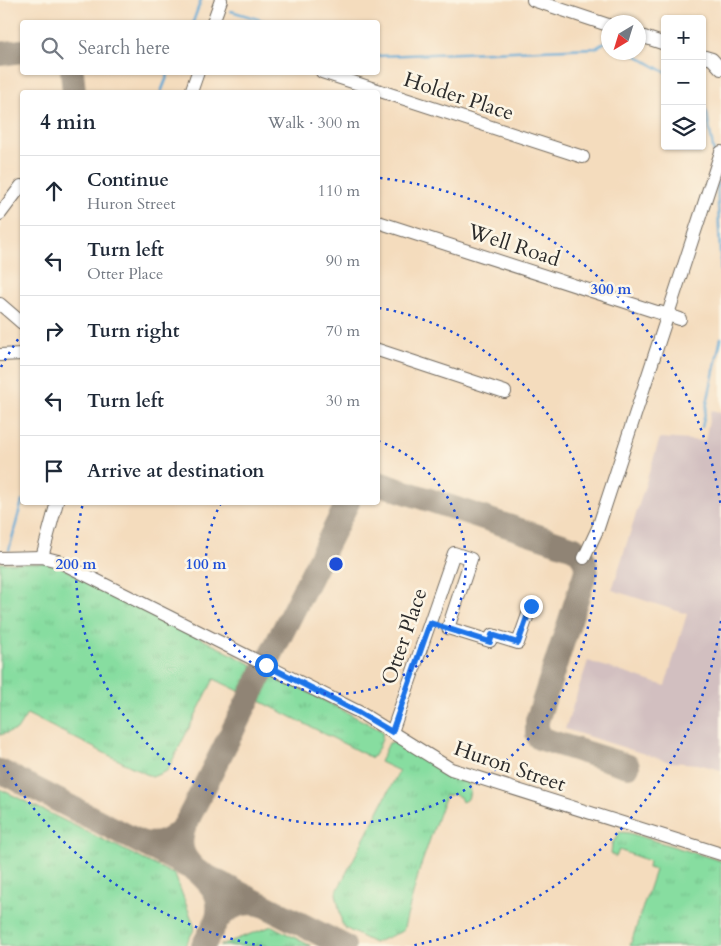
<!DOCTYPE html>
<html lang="en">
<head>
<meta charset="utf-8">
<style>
  body { margin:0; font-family:Cardo,serif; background:#f2f2f3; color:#1f2937 }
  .controls { position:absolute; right:15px; top:15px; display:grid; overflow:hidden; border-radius:5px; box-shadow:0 1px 4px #0004 }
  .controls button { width:45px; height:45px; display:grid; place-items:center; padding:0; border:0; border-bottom:1px solid #e0e1e3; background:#fff; color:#1f2937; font:25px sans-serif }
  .compass { position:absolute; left:601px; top:15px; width:45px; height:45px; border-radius:50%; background:#fff; box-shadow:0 1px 4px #0004; rotate:218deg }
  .stop { position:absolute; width:15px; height:15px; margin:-11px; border:4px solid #1a73e8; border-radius:50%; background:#fff }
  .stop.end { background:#1a73e8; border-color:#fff; box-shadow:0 1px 5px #0008 }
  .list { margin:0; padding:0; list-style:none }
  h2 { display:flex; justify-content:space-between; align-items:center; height:65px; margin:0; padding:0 20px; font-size:21px }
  h2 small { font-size:16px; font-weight:400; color:#747a83 }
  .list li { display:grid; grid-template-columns:32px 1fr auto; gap:15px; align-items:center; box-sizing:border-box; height:70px; padding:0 20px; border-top:1px solid #e0e1e3 }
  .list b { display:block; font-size:19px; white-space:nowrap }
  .list p { margin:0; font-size:16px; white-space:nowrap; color:#747a83 }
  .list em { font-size:16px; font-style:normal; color:#747a83 }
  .icon { flex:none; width:28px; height:28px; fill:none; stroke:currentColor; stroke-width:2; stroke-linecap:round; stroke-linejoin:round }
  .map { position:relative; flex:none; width:721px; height:946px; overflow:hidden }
  .search { position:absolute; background:#fff; box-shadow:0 1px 4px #0004; left:20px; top:20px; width:360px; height:55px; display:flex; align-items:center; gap:12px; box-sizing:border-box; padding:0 18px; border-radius:5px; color:#747a83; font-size:19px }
  .panel { position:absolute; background:#fff; box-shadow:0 1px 4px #0004; left:20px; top:90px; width:360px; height:415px; border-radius:5px }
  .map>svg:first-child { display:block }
  .industrial { fill:#d2bfc0 }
  .grass { fill:url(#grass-tufts); stroke:#598466 }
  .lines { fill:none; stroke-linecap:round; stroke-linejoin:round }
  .stream { stroke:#5da6d4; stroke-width:2.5 }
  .taxiway { stroke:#908474; stroke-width:24 }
  .minor-casing { stroke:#71695e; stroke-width:14 }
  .minor { stroke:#fff; stroke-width:12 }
  .route { stroke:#1a73e8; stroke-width:6 }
  .ring { fill:none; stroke:#1d4ed8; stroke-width:2.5; stroke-dasharray:2.5 5 }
  .labels { text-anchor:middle; stroke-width:5; stroke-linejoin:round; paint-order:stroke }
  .street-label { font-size:21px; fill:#2b2b2b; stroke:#fcf5e5 }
  .centre { fill:#1d4ed8; stroke:#fcf5e5; stroke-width:2.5 }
  .ring-label { font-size:15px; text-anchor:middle; font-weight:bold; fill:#1d4ed8; stroke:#fcf5e5; stroke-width:5; stroke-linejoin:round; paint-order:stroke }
</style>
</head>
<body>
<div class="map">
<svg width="721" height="946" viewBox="0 0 721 946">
  <defs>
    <pattern id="grass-tufts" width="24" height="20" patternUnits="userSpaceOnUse" patternTransform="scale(1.25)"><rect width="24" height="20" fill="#87dda0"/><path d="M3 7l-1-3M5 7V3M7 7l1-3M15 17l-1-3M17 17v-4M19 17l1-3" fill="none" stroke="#75be8a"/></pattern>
  </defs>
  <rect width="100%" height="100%" fill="#fcf5e5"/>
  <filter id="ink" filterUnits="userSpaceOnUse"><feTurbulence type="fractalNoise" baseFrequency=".02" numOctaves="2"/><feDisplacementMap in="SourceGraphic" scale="10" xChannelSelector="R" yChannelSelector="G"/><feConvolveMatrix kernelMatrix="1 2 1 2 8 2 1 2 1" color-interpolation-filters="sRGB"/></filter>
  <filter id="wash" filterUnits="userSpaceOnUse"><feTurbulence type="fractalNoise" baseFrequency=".0096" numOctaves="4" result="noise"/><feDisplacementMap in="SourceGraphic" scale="20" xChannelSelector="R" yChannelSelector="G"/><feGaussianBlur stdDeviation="1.12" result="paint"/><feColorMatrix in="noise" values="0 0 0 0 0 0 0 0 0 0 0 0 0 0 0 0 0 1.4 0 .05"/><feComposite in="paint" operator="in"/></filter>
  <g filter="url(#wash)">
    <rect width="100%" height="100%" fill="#f4dcbd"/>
    <path class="industrial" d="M711,410L721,413V770L698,764L670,762L565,729L588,661L665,686L687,614L612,590L660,438L705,441Z"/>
    <g class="grass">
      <path d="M0,563H45L59,566L251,664L253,668L239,691L214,679L167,771L152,777L27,714L17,730L0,735Z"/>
      <path d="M272,673L382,731C384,739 377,752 372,758L260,701V697Z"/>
      <path d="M398,741L446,773L468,781L470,792L468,799L462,802L460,797L453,794L445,796L420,868L403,931L374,943L345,928L342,924L336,893L399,771L380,762L389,743Z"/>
      <path d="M0,789L175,875L195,928L185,946H0Z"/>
      <path d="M620,832L629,833L721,861V946H630L655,870L648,868L649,861L619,850L616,857L611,854L612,844Z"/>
      <path d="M272,926L311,946H220L221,945Z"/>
    </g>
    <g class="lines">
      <g class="stream">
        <path d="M231,11L268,22"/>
        <path d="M193,22L201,0"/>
        <path d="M630,52L665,72"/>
        <path d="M378,56L596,48L608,40"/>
        <path d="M161,92L169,72"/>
        <path d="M702,104L707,113L714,154"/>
        <path d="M717,180L721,276"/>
        <path d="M702,427L721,338"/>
        <path d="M9,550L22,501"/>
      </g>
      <g class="taxiway">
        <path d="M0,54L22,51"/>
        <path d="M72,72L74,92"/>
        <path d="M378,483L574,548C583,555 586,561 586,571L537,721V734L539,738L628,766"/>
        <path d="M0,771L344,946"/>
        <path d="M185,825L348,502"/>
        <path d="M140,842C159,848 173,839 185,825C165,875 232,871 216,922C228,906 244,900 263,905"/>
        <path d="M203,946L216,922"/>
      </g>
    </g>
  </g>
  <g filter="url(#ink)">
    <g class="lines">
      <defs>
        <g id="minor">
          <path d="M533,0L608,25"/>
          <path d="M213,22L221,0"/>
          <path d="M638,35L665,44"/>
          <path d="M702,56L712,59L721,69"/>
          <path d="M322,72L583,157"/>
          <path d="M191,92L198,72"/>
          <path d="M0,214L21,186"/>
          <path d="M378,222L666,315"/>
          <path d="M0,304L22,323"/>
          <path d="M659,312L680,319"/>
          <path d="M378,350L505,392"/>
          <path d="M0,355L22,354"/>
          <path d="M42,557L57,502"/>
          <path d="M0,558L42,557L58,561L359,712L451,769L721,854"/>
          <path d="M584,558L598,528L721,152"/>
          <path d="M392,732L454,553L471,559L448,628L490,641L492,635L518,643L531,606"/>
        </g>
      </defs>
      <use href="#minor" class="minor-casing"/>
      <use href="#minor" class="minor"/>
    </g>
  </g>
  <g class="lines" filter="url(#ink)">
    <path class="route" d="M266,665L358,712L392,732L430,623L490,642L492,635L518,643L531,606"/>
  </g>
  <g class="ring">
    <path d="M378 441A130 130 0 1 1 221 503"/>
    <path d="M379 308A260 260 0 1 1 83 503"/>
    <path d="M721 621A389 389 0 0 1 410 946M262 946A389 389 0 0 1 1 761M1 367A389 389 0 0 1 21 335M380 178A389 389 0 0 1 721 507"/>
  </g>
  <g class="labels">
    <g class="street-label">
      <text transform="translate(459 96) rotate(18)" y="7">Holder Place</text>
      <text transform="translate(514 245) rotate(18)" y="7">Well Road</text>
      <text transform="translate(404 636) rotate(-71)" y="7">Otter Place</text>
      <text transform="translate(510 766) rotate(19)" y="7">Huron Street</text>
    </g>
  </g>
  <circle cx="336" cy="564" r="8" class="centre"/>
  <g class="ring-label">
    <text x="611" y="294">300 m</text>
    <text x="76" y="569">200 m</text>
    <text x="206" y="569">100 m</text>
  </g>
</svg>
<div class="controls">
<button>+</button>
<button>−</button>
<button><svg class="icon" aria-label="layers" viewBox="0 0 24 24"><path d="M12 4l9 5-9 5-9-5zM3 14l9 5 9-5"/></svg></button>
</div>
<svg class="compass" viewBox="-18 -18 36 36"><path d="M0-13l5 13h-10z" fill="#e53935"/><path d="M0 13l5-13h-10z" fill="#747a83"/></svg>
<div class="stop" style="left:266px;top:665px"></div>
<div class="stop end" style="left:531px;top:606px"></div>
<div class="search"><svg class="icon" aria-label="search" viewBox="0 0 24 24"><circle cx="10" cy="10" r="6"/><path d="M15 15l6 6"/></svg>Search here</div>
<section class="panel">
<h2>4 min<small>Walk · 300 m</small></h2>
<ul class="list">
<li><svg class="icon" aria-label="ahead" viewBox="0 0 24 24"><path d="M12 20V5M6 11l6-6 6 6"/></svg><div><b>Continue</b><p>Huron Street</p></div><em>110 m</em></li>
<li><svg class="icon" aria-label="left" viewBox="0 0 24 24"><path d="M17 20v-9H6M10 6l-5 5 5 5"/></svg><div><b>Turn left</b><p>Otter Place</p></div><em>90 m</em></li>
<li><svg class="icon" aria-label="right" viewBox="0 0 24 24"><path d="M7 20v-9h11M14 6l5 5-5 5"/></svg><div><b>Turn right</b></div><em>70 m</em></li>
<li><svg class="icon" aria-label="left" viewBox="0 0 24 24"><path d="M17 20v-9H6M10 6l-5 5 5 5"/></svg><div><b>Turn left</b></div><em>30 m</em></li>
<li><svg class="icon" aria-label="arrive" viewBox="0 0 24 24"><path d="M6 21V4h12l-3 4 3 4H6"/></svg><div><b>Arrive at destination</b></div></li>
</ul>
</section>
</div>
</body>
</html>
